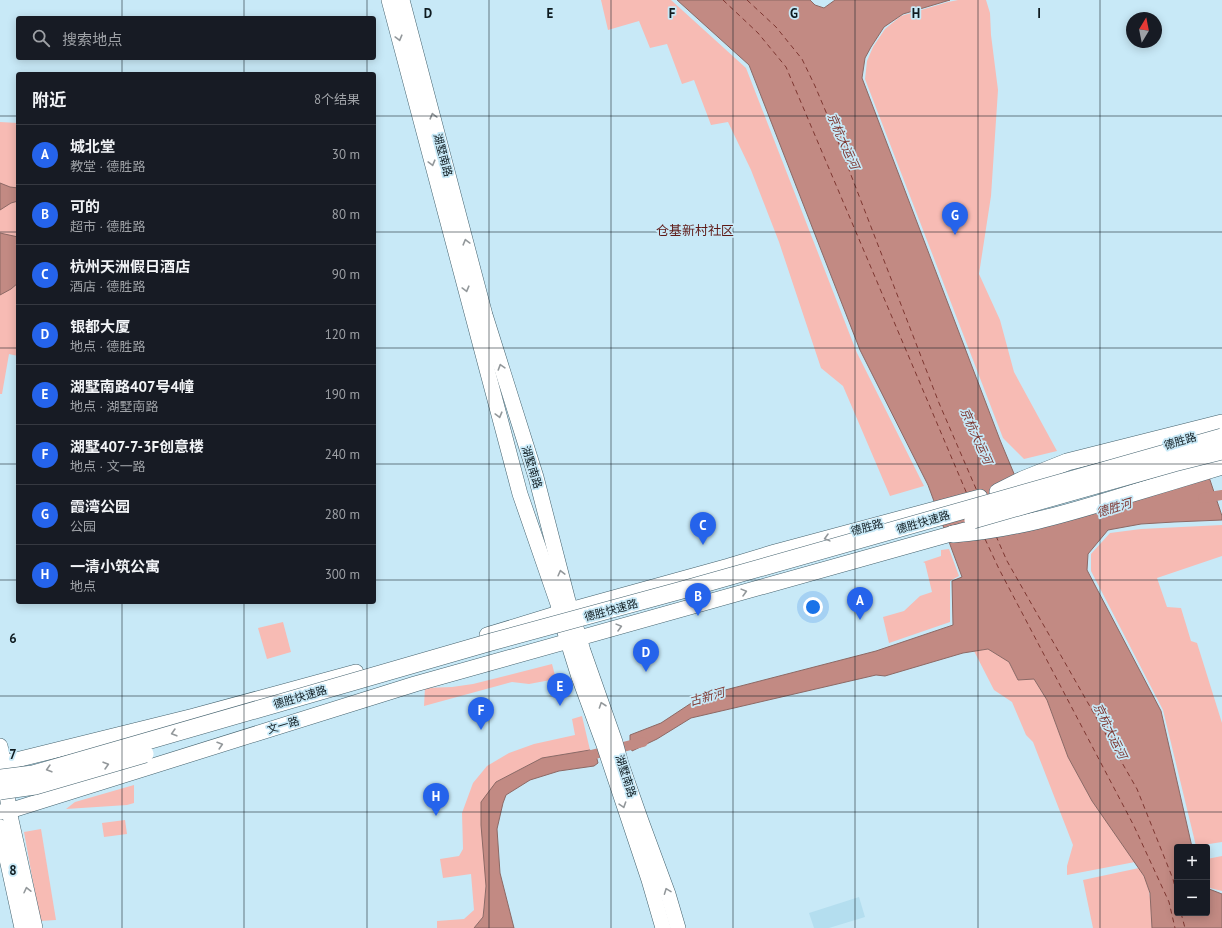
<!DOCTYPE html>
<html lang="zh">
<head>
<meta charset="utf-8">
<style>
  body { margin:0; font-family:"PT Sans","Noto Sans SC",sans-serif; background:#242831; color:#f1f3f6 }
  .controls { position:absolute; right:12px; bottom:12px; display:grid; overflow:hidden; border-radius:4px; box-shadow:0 2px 10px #0003 }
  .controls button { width:36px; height:36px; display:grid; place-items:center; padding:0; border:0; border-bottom:1px solid #363941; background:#171b24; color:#f1f3f6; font:20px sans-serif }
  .compass { position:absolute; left:1126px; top:12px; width:36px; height:36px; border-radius:50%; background:#171b24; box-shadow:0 2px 10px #0003; rotate:10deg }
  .you { position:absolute; left:813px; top:607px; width:14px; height:14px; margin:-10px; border:3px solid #fff; border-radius:50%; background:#1a73e8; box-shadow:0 0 0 6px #1a73e833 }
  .badge { display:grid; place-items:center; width:26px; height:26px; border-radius:50%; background:#2563eb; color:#fff; font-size:13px; font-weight:700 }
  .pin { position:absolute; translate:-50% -33px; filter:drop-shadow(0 1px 2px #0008) }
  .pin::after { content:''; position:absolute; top:21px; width:14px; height:12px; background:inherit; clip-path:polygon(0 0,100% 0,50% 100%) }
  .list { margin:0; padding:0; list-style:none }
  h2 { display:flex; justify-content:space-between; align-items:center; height:52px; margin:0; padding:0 16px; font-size:17px }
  h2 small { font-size:13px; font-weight:400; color:#9ea1a6 }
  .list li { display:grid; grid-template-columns:26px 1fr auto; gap:12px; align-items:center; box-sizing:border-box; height:60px; padding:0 16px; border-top:1px solid #363941 }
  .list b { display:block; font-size:15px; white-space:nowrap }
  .list p { margin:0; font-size:13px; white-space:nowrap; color:#9ea1a6 }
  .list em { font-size:13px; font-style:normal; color:#9ea1a6 }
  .icon { flex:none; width:22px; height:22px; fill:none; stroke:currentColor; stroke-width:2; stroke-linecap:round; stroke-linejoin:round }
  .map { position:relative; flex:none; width:1222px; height:928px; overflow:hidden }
  .search { position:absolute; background:#171b24; box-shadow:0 2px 10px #0003; left:16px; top:16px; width:360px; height:44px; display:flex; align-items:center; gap:10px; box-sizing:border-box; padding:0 14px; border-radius:4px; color:#9ea1a6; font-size:15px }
  .panel { position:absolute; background:#171b24; box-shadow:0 2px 10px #0003; left:16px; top:72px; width:360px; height:532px; border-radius:4px }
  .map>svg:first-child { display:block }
  .built { fill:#b4deef }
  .green { fill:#f7bbb4 }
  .water { fill:#c28a83; stroke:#8c6965 }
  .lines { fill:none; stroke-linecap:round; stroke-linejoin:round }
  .canal { stroke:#c28a83; stroke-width:10 }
  .ferry { stroke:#7e3731; stroke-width:1; stroke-dasharray:5 4; stroke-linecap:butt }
  .major-casing { stroke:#43616d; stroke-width:16 }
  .highway-casing { stroke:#43616d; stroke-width:18 }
  .major { stroke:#fff; stroke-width:15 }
  .highway { stroke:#fff; stroke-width:17 }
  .highway-bridge-casing { stroke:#43616d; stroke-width:18; stroke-linecap:butt }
  .highway-bridge { stroke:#fff; stroke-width:17 }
  .oneway { stroke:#93989b }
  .grid { fill:none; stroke:#0f1b20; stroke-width:1; stroke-opacity:0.55 }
  .labels { text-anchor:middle; stroke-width:3.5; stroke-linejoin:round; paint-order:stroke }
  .street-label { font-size:11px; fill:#0f1b20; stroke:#c8e9f7 }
  .water-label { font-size:12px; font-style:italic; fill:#7e3731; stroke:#c8e9f7 }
  .quarter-label { font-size:13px; fill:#5e1a17; stroke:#c8e9f7 }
  .grid-label { font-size:13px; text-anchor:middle; font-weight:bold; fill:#0f1b20; stroke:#c8e9f7; stroke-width:3.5; stroke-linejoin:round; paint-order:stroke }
</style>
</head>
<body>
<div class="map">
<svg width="1222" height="928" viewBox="0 0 1222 928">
  <rect width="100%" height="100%" fill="#c8e9f7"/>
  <path class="built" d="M859,897L865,917L829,928H814L809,913Z"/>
  <g class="green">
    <path d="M601,0H671L746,68L857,353L924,486L890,496L843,386L821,368L779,242L751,170L728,122L711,125L694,80L682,84L667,44L650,48L639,21L608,30Z"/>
    <path d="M958,0H986L990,13L991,35L998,90L991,196L979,274L1000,320L1014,372L1057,451L1024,459L1003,438L865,79L867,61L873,47L885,29L901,16L948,2Z"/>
    <path d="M0,122L18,123V356L9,354L2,394H0Z"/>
    <path d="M1222,525V556L1157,578L1167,607L1181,608L1191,641L1197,643L1222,723V842L1196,846L1163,710L1091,571V554L1110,533L1141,529Z"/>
    <path d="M949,549L959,576L950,581V622L889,643L883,617L904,611L920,596L932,592L925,563L923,562L941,556V550Z"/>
    <path d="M283,622L291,652L267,659L258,628Z"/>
    <path d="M988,649L1009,662L1018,680L1034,679L1047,700L1068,757L1092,801L1135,862L1067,875V866L1073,845L1033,742L1026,735L1012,702L994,690L974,651Z"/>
    <path d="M552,664L556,679L529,684L512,682L424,706L425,688L452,687L473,684Z"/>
    <path d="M582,716L590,750L542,758L496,782L483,917L474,928H437V921L464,919L474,910L471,874L443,878L440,859L459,856L463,849L462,813L473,783L487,766L509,753L534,744L575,735L572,719Z"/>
    <path d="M134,785V803L127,805L66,809L75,802Z"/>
    <path d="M125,820L127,834L104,837L102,823Z"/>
    <path d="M41,829L56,920L40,921L24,832Z"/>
    <path d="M1222,856V891L1210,888L1207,880V859Z"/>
    <path d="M1139,868C1152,886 1151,907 1152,928H1093L1083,880Z"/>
  </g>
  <g class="water">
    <path d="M677,0H810L815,5L824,8L835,0H950L903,14L884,27L871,47L865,58L862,78L1000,440L1037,529L1209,477L1222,516V520L1174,522L1141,524L1108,530L1088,554L1087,570L1161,711L1192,847H1177V913H1207V886L1209,889L1222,894V928H1152L1150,893L1144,876L1092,801L1068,757L1047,700L1034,679L1018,680L1009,662L988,649L963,653L885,676L876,675L691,718L657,739L632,751L630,743V735L661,723L702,696L876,651L953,625L952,581L962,577L928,485L860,350L749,65Z"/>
    <path d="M0,183L10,187L18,188V201L11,203L0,210Z"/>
    <path d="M0,233L18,237V283L11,289L0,295Z"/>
    <path d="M590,750L596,755L598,763L594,766L559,771L530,780L506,795L503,803L497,829L500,873L514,928H474L483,917L484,908L486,886L481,825V802L496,782L542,758Z"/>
  </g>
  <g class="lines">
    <g class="canal">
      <path d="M1203,498L1222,495"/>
      <path d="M583,757L643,742"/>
    </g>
    <g class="ferry">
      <path d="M723,0L758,33L786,67L967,494"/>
      <path d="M747,0L776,27L802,59L815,86L834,131L939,403L977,491"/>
      <path d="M996,536L1007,561L1137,789L1173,879L1177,895"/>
      <path d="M985,539L999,569L1134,826L1169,902L1175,928"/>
      <path d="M1181,913L1185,928"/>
    </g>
    <defs>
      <g id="major">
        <path d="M389,0L520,494L558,604L559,613L579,677L604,745L649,880L663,928"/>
        <path d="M402,0L485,315L536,477L568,601L583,651L615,742L621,764L641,821L668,894L678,928"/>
        <path d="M487,635L559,613L729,566L775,552L980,497"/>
        <path d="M0,746L4,764L9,811L35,928"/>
        <path d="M0,764L194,716L356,672"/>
        <path d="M0,812L9,811L415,684L965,530"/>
        <path d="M0,827L22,928"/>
      </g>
      <g id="highway">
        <path d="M998,492L1022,480L1067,462L1222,423"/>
        <path d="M953,534C1010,530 1065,514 1120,497C1154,487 1188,476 1222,466"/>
      </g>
    </defs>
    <use href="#major" class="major-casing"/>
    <use href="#highway" class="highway-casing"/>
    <use href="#major" class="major"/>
    <use href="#highway" class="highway"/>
    <defs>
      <g id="highway-bridge">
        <path d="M973,520L1174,463L1222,451"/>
        <path d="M0,778L33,774L491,642L682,590L1222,437"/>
        <path d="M0,791L35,786L145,754"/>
      </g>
    </defs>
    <use href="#highway-bridge" class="highway-bridge-casing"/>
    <use href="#highway-bridge" class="highway-bridge"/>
  </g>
  <defs><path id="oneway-chevron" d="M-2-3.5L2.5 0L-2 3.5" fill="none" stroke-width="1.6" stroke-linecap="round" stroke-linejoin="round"/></defs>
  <g class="oneway">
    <use href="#oneway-chevron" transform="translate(399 38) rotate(75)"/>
    <use href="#oneway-chevron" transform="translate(433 116) rotate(-105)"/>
    <use href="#oneway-chevron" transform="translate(432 163) rotate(75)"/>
    <use href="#oneway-chevron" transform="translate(466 242) rotate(-105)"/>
    <use href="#oneway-chevron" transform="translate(466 289) rotate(75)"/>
    <use href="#oneway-chevron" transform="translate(501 367) rotate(-107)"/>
    <use href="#oneway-chevron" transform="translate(499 415) rotate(75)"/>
    <use href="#oneway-chevron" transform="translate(827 538) rotate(165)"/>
    <use href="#oneway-chevron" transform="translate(561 573) rotate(-104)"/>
    <use href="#oneway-chevron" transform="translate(744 592) rotate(-15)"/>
    <use href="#oneway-chevron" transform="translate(619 627) rotate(-15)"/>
    <use href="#oneway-chevron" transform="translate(602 705) rotate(-109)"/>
    <use href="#oneway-chevron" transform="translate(174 733) rotate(164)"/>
    <use href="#oneway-chevron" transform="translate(220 745) rotate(-17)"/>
    <use href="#oneway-chevron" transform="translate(106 765) rotate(-16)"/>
    <use href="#oneway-chevron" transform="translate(49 769) rotate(164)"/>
    <use href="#oneway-chevron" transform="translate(623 805) rotate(72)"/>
    <use href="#oneway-chevron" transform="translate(27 890) rotate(-103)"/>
    <use href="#oneway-chevron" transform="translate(667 891) rotate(-111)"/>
  </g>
  <path class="grid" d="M122,0V18M244,0V18M367,0V18M489,0V928M611,0V928M733,0V928M855,0V928M978,0V928M1100,0V928M122,58V74M244,58V74M367,58V74M0,116H18M374,116H1222M0,232H18M374,232H1222M0,348H18M374,348H1222M0,464H18M374,464H1222M0,580H18M374,580H1222M122,602V928M244,602V928M367,602V928M0,696H1222M0,812H1222"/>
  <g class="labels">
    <g class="street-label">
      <text transform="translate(443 155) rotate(75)" y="4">湖墅南路</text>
      <text transform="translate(1180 441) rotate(-16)" y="4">德胜路</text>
      <text transform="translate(532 467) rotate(73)" y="4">湖墅南路</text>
      <text transform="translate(923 522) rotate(-16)" y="4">德胜快速路</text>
      <text transform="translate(867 527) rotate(-15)" y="4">德胜路</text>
      <text transform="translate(611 610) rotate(-15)" y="4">德胜快速路</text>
      <text transform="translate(300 697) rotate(-16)" y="4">德胜快速路</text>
      <text transform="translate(283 725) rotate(-17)" y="4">文一路</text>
      <text transform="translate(626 776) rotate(72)" y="4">湖墅南路</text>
    </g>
    <g class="water-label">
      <text transform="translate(843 141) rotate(66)" y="4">京杭大运河</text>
      <text transform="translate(976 436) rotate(66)" y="4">京杭大运河</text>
      <text transform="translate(1114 508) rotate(-17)" y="4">德胜河</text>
      <text transform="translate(707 697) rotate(-16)" y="4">古新河</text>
      <text transform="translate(1110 731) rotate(64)" y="4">京杭大运河</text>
    </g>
    <g class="quarter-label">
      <text x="695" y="235">仓基新村社区</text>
    </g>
  </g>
  <g class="grid-label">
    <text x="428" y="18">D</text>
    <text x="550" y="18">E</text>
    <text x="672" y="18">F</text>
    <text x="794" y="18">G</text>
    <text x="916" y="18">H</text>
    <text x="1039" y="18">I</text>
    <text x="13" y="643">6</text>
    <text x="13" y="759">7</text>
    <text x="13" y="875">8</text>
  </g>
</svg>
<div class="controls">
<button>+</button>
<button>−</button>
</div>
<svg class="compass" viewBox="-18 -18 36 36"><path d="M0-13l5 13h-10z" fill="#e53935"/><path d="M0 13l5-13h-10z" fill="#9ea1a6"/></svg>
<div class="you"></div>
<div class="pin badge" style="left:860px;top:620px">A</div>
<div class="pin badge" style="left:698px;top:616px">B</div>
<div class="pin badge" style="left:703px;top:545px">C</div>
<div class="pin badge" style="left:646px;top:672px">D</div>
<div class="pin badge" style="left:560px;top:706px">E</div>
<div class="pin badge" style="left:481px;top:730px">F</div>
<div class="pin badge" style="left:955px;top:235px">G</div>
<div class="pin badge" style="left:436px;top:816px">H</div>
<div class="search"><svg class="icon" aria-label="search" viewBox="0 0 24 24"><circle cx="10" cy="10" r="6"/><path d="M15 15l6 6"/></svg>搜索地点</div>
<section class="panel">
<h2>附近<small>8个结果</small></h2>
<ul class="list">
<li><span class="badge">A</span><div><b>城北堂</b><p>教堂 · 德胜路</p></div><em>30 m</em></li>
<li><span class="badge">B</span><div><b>可的</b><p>超市 · 德胜路</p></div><em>80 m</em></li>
<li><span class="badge">C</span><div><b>杭州天洲假日酒店</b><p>酒店 · 德胜路</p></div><em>90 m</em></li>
<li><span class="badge">D</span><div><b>银都大厦</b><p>地点 · 德胜路</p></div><em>120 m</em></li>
<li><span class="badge">E</span><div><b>湖墅南路407号4幢</b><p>地点 · 湖墅南路</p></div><em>190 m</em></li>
<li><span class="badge">F</span><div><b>湖墅407-7-3F创意楼</b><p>地点 · 文一路</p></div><em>240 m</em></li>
<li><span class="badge">G</span><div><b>霞湾公园</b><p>公园</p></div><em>280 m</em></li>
<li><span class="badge">H</span><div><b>一清小筑公寓</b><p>地点</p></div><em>300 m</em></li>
</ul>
</section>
</div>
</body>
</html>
